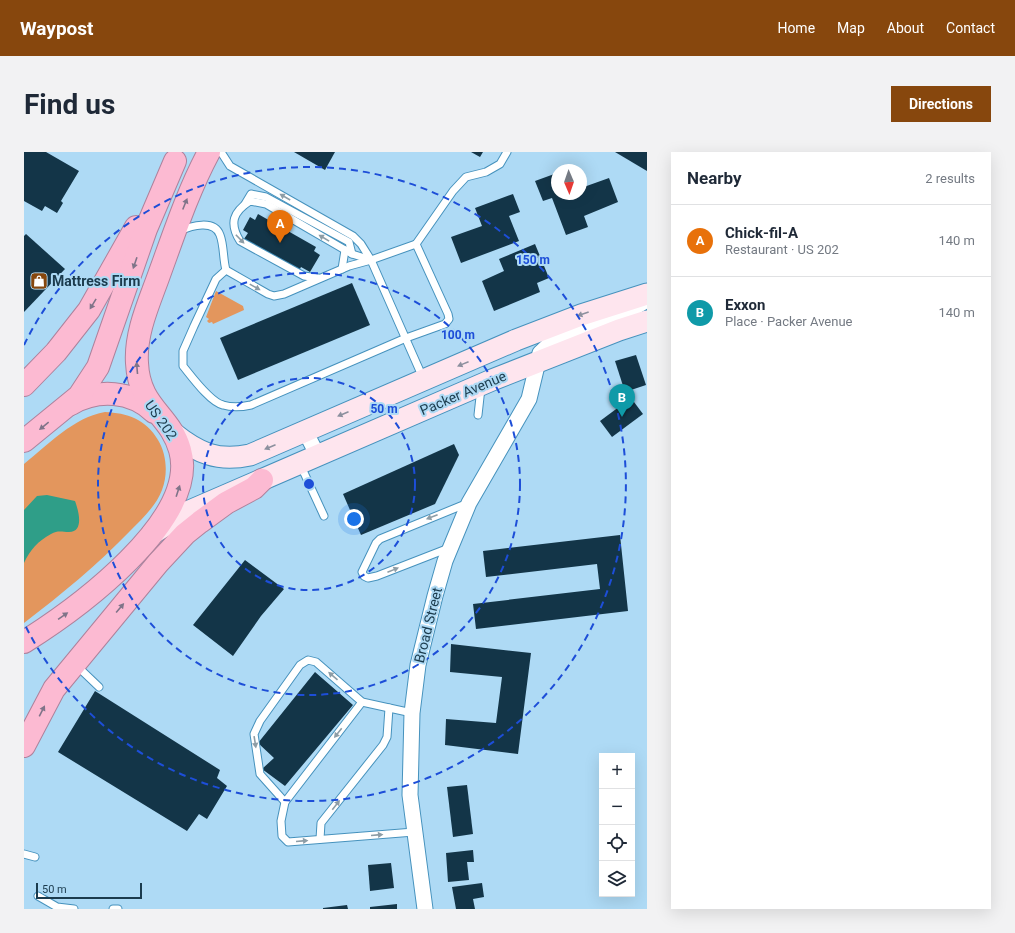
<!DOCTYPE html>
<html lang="en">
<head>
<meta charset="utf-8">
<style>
  body { margin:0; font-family:Roboto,sans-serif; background:#f2f2f3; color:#1f2937 }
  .controls { position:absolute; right:12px; bottom:12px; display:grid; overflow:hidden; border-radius:0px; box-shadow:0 4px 16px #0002 }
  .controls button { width:36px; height:36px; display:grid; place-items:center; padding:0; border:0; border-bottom:1px solid #e0e1e3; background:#fff; color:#1f2937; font:20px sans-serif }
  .compass { position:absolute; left:527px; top:12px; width:36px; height:36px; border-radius:50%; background:#fff; box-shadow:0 4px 16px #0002; rotate:178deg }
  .scale { position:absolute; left:12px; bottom:10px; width:106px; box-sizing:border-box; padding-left:4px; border:2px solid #1b3b4d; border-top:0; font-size:11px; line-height:14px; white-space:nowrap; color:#1b3b4d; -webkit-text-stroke:3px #aedaf5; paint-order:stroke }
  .you { position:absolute; left:330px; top:367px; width:14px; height:14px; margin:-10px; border:3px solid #fff; border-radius:50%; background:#1a73e8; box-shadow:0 0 0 6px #1a73e833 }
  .badge { display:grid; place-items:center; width:26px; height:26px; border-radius:50%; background:#87470d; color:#fff; font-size:13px; font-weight:700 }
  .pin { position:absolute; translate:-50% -33px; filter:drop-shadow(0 1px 2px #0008) }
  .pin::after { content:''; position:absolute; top:21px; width:14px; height:12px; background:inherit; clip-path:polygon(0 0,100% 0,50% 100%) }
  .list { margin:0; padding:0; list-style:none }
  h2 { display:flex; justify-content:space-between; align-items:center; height:52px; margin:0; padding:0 16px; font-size:17px }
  h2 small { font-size:13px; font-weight:400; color:#747a83 }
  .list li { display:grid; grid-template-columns:26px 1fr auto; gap:12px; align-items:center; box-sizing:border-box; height:72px; padding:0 16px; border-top:1px solid #e0e1e3 }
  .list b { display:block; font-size:15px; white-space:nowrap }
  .list p { margin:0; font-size:13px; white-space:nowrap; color:#747a83 }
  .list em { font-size:13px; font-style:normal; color:#747a83 }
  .icon { flex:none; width:22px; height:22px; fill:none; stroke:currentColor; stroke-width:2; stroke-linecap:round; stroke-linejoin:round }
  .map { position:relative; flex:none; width:623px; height:757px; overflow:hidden; border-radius:0px }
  header { display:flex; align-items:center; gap:24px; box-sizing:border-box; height:56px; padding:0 20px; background:#87470d; color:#fff }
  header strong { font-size:19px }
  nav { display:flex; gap:22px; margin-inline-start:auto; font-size:14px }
  .intro { display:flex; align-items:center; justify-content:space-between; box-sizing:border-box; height:96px; padding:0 24px }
  h1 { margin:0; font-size:28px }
  .button { padding:10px 18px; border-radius:0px; background:#87470d; color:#fff; font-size:14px; font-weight:700 }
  main { display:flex; gap:24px; padding:0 24px }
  aside { flex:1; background:#fff; border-radius:0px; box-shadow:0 4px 16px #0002 }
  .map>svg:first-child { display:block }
  .green { fill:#e3965d }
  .water { fill:#2f9e88 }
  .building { fill:#133548 }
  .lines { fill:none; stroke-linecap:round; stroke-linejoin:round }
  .service-casing { stroke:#4692bd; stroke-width:9 }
  .minor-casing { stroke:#4692bd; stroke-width:17 }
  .secondary-casing { stroke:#4692bd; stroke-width:23 }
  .trunk-casing { stroke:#ad829c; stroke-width:24 }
  .service { stroke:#fff; stroke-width:7 }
  .minor { stroke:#fff; stroke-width:15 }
  .secondary { stroke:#fee5ee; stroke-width:21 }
  .trunk { stroke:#fcbad2; stroke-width:22 }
  .oneway { fill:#8d9da6 }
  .oneway2 { fill:#807489 }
  .oneway3 { fill:#8c909e }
  .ring { fill:none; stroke:#1d4ed8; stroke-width:2; stroke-dasharray:7 5 }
  .labels { text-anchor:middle; stroke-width:4; stroke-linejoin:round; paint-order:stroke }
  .poi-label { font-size:14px; font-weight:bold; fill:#1b3b4d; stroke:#aedaf5; text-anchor:start }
  .street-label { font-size:14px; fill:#1b3b4d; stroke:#aedaf5 }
  .centre { fill:#1d4ed8; stroke:#aedaf5; stroke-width:2 }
  .ring-label { font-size:12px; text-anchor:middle; font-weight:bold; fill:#1d4ed8; stroke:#aedaf5; stroke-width:4; stroke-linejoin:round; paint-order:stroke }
</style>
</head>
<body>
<header>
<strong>Waypost</strong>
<nav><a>Home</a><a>Map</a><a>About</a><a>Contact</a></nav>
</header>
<div class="intro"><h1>Find us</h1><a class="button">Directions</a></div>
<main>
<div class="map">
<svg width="623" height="757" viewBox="0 0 623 757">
  <rect width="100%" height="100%" fill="#aedaf5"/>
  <g class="green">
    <path d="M192,139L219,154L220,158L189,172L188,170L185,171L183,169L185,167L182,165Z"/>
    <path d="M81,260C103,261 122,267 134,288C143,303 144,322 138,338C132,354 118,367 106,379C73,413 38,442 0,471V312C24,293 50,265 81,260Z"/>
  </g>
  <path class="water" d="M23,343L51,349C54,357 61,380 45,380C38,380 34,378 27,382C14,389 6,398 0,411V358L13,344Z"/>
  <g class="building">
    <path d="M0,0H22L55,19L37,49L39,51L33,61L21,54L18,59L0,49Z"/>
    <path d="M270,0H311L301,18Z"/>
    <path d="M447,0H459L456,5Z"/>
    <path d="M591,0H623V19Z"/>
    <path d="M533,21V42H557V36L585,26L594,50L560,64L564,75L542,83L528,46L519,49L511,29Z"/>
    <path d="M489,42L496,60L485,64L495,89L437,111L427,85L458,74L451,56Z"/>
    <path d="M234,62L292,95L290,99L296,103L286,120L277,115L275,119L220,87L224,81L219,78L226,65L231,68Z"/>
    <path d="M2,82L41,117L0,160V84Z"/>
    <path d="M511,92L525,126L513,131L516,140L470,159L458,129L480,119L475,107Z"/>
    <path d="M328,131L346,173L214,228L196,186Z"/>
    <path d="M612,203L622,233L601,240L591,209Z"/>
    <path d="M607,246L619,262L588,285L576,269Z"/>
    <path d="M430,292L435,303L411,352L337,383L319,342Z"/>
    <path d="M596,383L604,459L452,477L449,452L576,437L573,412L462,425L459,399Z"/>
    <path d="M221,408L260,437L237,464L209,504L169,473Z"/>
    <path d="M427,492L507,501L494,602L421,593L422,567L472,571L478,525L426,520Z"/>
    <path d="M291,520L329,553L261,634L238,617L250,606L234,591Z"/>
    <path d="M71,539L196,618L193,626L203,634L183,667L175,662L163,679L34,600Z"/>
    <path d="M443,633L449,682L429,685L423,635Z"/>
    <path d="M449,698L450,710H443L445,728L424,730L422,701Z"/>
    <path d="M367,711L370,736L346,739L344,713Z"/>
    <path d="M458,731L460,745L449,747L451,757H432L428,735Z"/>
    <path d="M373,752V757H346V755Z"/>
    <path d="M323,753L324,757H299V756Z"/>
  </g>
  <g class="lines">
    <defs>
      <g id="service">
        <path d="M197,0L206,14L329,84L337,92L347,108L399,226"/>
        <path d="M221,52L227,42L242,45L325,90L328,102"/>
        <path d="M156,79C167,74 190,67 196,83C200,93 199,108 202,118L244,142L250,144L260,142L325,114L347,108L392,92"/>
        <path d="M318,117L321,98"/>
        <path d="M202,118L192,127L170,174L159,199V214C168,225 186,250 199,253C209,256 218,255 227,253L382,186L421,172L425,167L424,162L392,92L429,39L442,25L462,20L476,12L483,0"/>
        <path d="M294,126L280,124L216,89C205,71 209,60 226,49L242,52L328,102L347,108"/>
        <path d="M454,263L457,236"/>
        <path d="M276,312L300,364"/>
        <path d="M425,396L353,424L344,426L340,424L338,420L352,391L356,387L444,351"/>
        <path d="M52,513L75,535"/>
        <path d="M338,550L261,650L257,669L258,684L264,690L390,680"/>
        <path d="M261,650L236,622L230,582L236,569L276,513L284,508L292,510L338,550L388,561"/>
        <path d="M296,687L297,671L359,593L363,585L365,556"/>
        <path d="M0,702L11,705"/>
        <path d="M14,744L33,755L50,757"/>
        <path d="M89,757H94"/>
      </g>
      <g id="minor">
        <path d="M281,279L294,304"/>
        <path d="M401,757L386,643L388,561L394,513L411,444L421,409L445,351L505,247L516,201L530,188L600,162L623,148"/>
      </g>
      <g id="secondary">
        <path d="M149,281C174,301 193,310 226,303L492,188L557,163L623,142"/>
        <path d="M128,382L161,361L468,228L595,178L623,169"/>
      </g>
      <g id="trunk">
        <path d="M0,233L32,200L65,158L112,75"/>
        <path d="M47,252C74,236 108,239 130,260"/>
        <path d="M0,289L55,244L74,215L122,77L151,9"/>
        <path d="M0,490C51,458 176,368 156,298C146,262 115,256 113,211C111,181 125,151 135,123C150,82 164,39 185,0"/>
        <path d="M0,594L30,537L134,411L161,382L176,370L202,351L230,336L238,328"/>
      </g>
    </defs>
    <use href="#service" class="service-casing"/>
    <use href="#minor" class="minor-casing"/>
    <use href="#secondary" class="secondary-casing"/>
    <use href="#trunk" class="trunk-casing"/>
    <use href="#service" class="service"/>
    <use href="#minor" class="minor"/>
    <use href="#secondary" class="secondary"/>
    <use href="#trunk" class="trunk"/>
  </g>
  <defs><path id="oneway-solid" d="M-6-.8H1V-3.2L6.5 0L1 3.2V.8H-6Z"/></defs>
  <g class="oneway">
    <use href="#oneway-solid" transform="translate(261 45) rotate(-150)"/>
    <use href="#oneway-solid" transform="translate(300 86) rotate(-149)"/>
    <use href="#oneway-solid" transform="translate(216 87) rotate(46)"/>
    <use href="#oneway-solid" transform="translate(231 135) rotate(29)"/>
    <use href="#oneway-solid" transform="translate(408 365) rotate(159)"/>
    <use href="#oneway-solid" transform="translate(369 418) rotate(-22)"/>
    <use href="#oneway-solid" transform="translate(309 524) rotate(-139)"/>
    <use href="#oneway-solid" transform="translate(314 581) rotate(128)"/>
    <use href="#oneway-solid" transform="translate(231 590) rotate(81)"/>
    <use href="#oneway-solid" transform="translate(312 653) rotate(-52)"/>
    <use href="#oneway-solid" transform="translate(353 683) rotate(-5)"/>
    <use href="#oneway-solid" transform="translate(278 689) rotate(-5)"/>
  </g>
  <g class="oneway2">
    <use href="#oneway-solid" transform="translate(161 52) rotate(-68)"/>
    <use href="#oneway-solid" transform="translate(111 111) rotate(109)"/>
    <use href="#oneway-solid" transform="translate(69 152) rotate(121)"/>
    <use href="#oneway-solid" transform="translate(113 216) rotate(-95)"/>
    <use href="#oneway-solid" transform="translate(20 274) rotate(141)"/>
    <use href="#oneway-solid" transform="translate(154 339) rotate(-72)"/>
    <use href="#oneway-solid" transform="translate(96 456) rotate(-50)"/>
    <use href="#oneway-solid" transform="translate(39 464) rotate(-35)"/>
    <use href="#oneway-solid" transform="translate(18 559) rotate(-63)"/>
  </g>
  <g class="oneway3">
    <use href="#oneway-solid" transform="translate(559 162) rotate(161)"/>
    <use href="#oneway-solid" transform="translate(439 212) rotate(158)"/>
    <use href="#oneway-solid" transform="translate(319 262) rotate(157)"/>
    <use href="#oneway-solid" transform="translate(246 295) rotate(157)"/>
  </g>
  <g class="ring">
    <circle cx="285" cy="332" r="106"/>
    <circle cx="285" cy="332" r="211"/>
    <path d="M0 193A317 317 0 1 1 0 471"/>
  </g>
  <defs>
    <symbol id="shop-square" viewBox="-11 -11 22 22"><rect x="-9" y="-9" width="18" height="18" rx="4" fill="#87470d" stroke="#aedaf5"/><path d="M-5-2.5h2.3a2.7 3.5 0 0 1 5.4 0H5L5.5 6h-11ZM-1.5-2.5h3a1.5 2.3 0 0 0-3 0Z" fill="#fff"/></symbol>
  </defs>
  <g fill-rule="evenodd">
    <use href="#shop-square" x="5" y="119" width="20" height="20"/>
  </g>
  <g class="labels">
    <g class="poi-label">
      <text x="28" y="134">Mattress Firm</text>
    </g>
    <g class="street-label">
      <text transform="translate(439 241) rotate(-23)" y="5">Packer Avenue</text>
      <text transform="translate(137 268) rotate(55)" y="5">US 202</text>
      <text transform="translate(404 473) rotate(-76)" y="5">Broad Street</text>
    </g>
  </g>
  <circle cx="285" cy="332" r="6" class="centre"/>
  <g class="ring-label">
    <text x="509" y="112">150 m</text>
    <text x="434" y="187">100 m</text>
    <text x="360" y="261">50 m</text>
  </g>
</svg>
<div class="controls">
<button>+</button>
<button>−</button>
<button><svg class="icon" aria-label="locate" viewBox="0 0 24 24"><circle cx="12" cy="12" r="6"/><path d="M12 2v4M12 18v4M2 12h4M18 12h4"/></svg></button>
<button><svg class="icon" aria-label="layers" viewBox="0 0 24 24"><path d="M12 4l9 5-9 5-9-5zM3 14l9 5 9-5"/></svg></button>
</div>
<svg class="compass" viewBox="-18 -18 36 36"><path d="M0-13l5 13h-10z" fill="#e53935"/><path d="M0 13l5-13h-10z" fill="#747a83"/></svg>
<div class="scale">50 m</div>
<div class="you"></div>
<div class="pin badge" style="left:256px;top:91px;background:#e8710a">A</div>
<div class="pin badge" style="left:598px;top:265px;background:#0f9aa8">B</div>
</div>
<aside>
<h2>Nearby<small>2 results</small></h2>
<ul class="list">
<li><span class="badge" style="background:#e8710a">A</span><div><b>Chick-fil-A</b><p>Restaurant · US 202</p></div><em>140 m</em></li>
<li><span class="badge" style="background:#0f9aa8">B</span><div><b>Exxon</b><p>Place · Packer Avenue</p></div><em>140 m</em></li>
</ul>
</aside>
</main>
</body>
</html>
